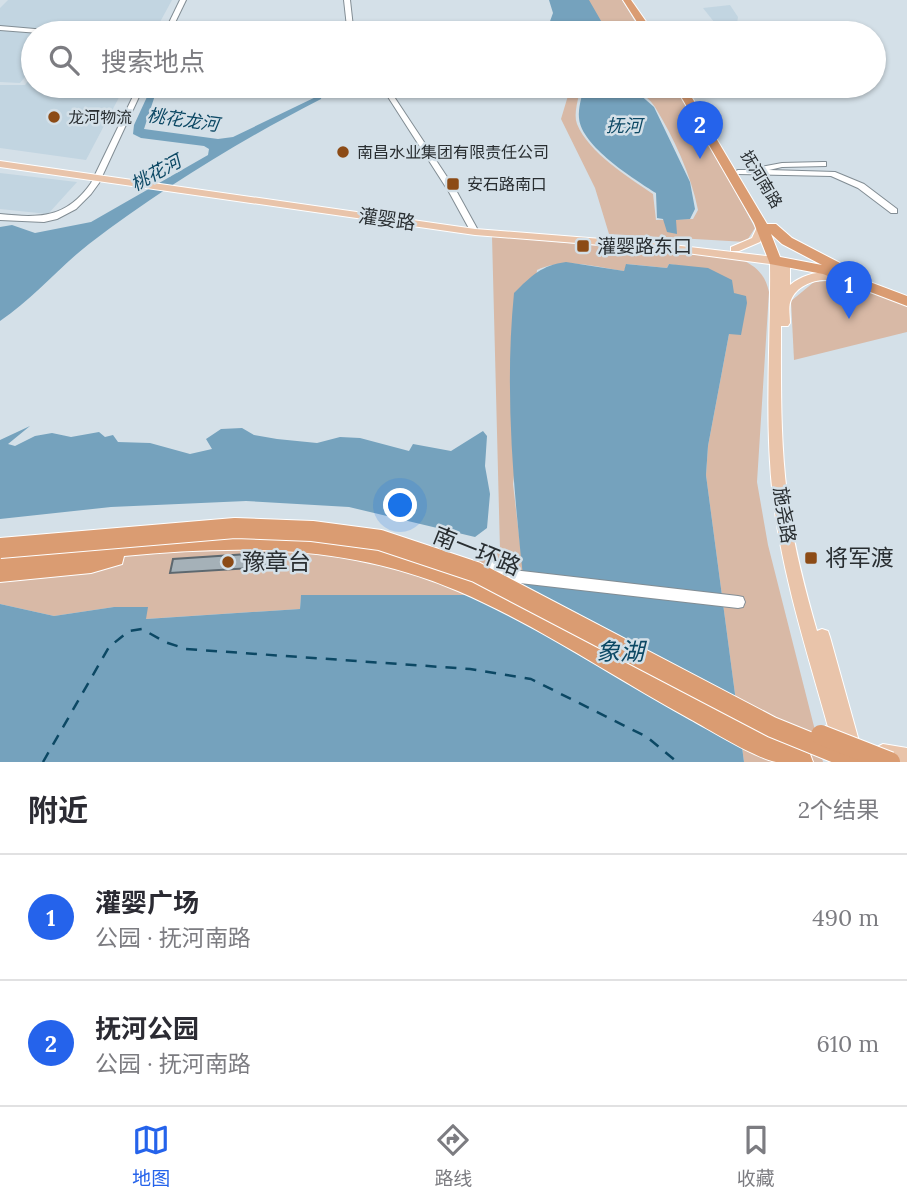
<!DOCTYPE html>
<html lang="zh">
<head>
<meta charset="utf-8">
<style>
  body { margin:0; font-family:Lora,"Noto Sans SC",serif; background:#f7f7f7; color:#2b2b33 }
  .you { position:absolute; left:401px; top:506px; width:24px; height:24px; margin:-18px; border:5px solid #fff; border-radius:50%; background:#1a73e8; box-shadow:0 0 0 10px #1a73e833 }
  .badge { display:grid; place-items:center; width:46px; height:46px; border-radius:50%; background:#2563eb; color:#fff; font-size:23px; font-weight:700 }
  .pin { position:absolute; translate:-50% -58px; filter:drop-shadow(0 2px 4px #0008) }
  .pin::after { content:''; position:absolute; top:37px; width:24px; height:21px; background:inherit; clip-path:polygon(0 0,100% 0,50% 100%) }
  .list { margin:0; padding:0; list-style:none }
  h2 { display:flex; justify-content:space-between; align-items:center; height:91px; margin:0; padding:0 28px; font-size:30px }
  h2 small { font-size:23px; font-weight:400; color:#7c7c81 }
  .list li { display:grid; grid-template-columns:46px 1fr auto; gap:21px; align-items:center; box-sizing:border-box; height:126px; padding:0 28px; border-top:2px solid #e1e1e2 }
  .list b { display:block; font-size:26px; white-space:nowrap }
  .list p { margin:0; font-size:23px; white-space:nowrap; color:#7c7c81 }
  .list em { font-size:23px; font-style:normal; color:#7c7c81 }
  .icon { flex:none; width:38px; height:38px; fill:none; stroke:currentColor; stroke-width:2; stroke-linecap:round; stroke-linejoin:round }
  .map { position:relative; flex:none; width:907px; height:762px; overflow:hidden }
  .search { position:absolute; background:#fff; box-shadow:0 2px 5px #0004; left:21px; right:21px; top:21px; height:77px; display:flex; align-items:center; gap:18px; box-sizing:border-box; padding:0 24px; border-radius:38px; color:#7c7c81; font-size:26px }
  .sheet { height:343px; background:#fff }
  nav { display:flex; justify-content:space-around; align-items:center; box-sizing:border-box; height:98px; border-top:2px solid #e1e1e2; background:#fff; font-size:19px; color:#7c7c81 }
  nav a { display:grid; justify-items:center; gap:4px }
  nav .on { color:#2563eb }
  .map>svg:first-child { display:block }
  .built { fill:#c2d5e1 }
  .green { fill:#d8b9a6 }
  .water { fill:#75a2bd }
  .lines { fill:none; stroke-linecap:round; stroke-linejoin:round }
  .ferry { stroke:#0c4864; stroke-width:2.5; stroke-dasharray:11 9; stroke-linecap:butt }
  .building { fill:#a5b1b8; stroke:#5d686f; stroke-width:2 }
  .minor-casing { stroke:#828d94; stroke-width:2 }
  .major-casing { stroke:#fff; stroke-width:2 }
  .highway-casing { stroke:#fff; stroke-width:2 }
  .minor { fill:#fff; fill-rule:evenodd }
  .major { fill:#e9c4aa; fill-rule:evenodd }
  .highway { fill:#da9c72; fill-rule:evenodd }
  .highway-bridge-casing { stroke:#fff; stroke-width:22; stroke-linecap:butt }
  .highway-bridge { stroke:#da9c72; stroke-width:20 }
  .poi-dot { fill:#8c4b16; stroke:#d4e0e8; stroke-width:2.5 }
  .labels { text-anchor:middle; stroke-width:5; stroke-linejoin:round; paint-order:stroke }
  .far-poi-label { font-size:16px; fill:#292e31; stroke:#d4e0e8; text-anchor:start }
  .far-street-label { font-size:16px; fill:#292e31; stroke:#d4e0e8 }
  .far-water-label { font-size:18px; font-style:italic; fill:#0c4864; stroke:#d4e0e8 }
  .street-label { font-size:19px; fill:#292e31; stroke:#d4e0e8 }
  .poi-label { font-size:19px; fill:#292e31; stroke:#d4e0e8; text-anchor:start }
  .near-street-label { font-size:23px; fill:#292e31; stroke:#d4e0e8 }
  .near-poi-label { font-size:23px; fill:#292e31; stroke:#d4e0e8; text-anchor:start }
  .near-water-label { font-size:24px; font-style:italic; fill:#0c4864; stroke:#d4e0e8 }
</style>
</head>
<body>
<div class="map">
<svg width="907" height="762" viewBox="0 0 907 762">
  <rect width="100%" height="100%" fill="#d4e0e8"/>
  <g class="built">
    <path d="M8,0H172L154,33H33V67L20,83L0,82V8Z"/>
    <path d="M730,5L738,17L736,31L722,32L703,8Z"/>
    <path d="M33,75V86H125L86,160L0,148V85H25Z"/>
    <path d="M0,173L77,182L48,214L0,209Z"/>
  </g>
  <g class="green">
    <path d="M587,0H622L642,33H607Z"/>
    <path d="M569,86H581C579,97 573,113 577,124C589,153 628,177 653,194L656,220L693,219L698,210C691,175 674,138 655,107C650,99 642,95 638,86H675L705,135L755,228L746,242L609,234L595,188L561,119L570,89Z"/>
    <path d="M492,236L740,259C756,266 765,274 769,292L757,482L768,545L823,762H744L706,475L708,446L729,334H741L734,293L682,266L669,264L667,268L627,264L624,271C595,267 565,257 537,270L513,484L526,595L301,596L300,609L145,619L147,607H114L54,616L0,604V551L180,534L459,572L500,550Z"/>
    <path d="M840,280L907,305V332L794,360L791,301L814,282Z"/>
  </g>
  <g class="water">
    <path d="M549,0H589L608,33H555L549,24L553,13Z"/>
    <path d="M152,86H158L144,129L218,139L233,137L322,94L321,99C241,140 161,189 89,244C58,268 33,299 0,321V227L12,225L35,233L91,222L208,155L209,149L204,146L141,138L133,134L134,125Z"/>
    <path d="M584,86H636L638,93L654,107L690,182L695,209L690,219L676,220L677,234L667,232L663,219L657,218L656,193C634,179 581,146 579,118C578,108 582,96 584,86Z"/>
    <path d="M566,262L624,271L626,264L667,268L669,264L708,268L732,280L734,293L746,296L747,303L741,335L729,334L708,446L706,475L744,762H0V604L54,616L114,607H148L146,619L300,609L301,595H525C514,494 504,394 514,293C531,276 542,265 566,262Z"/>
    <path d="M30,426L8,444L15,446L35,436L52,433L71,437L99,432L105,437L113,435L118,442L150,443L190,454L212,449L206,439L221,429L242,428L254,435L277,439L317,443L340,437L360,438L409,451L413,444L451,451L483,431L487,436L485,466L490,494L487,528L475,537L349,507L246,501L111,507L0,519V440Z"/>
  </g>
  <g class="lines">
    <path class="ferry" d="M43,762L109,647L129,631L142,629L165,642L186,649L470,669L531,679L647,737L677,762"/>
  </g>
  <path class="building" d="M262,553L285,554L284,566L170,573L173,559Z"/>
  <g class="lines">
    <defs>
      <g id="minor">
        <path d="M180,0H186L170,33H164Z"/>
        <path d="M344,0H350L353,27L357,33H351L347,27Z"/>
        <path d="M0,26L58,31L61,33H39L0,30Z"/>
        <path d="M138,86H144L99,183L91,194L76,209L57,219L44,222L0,220V214C39,218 66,219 91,183Z"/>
        <path d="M381,86H387L457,192L479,232L478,234H472L449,192Z"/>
        <path d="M823,162H826V166L782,167L769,170L835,172L864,184L897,209V213H891L858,188L831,176L738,174L734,172L738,170H761V167L782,163Z"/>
        <path d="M492,558L513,570L738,596L743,597L745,602L743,607L738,608L511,582L488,568L486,564L488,560Z"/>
      </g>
      <g id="major">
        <path d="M0,161L475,229L664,244L775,257L780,261L785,258L790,262V285C807,271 827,270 848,275L849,278L848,281C840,282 832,280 825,280C812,280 796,287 791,300C788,306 790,316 790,323L788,326H781C781,382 780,438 787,494C792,540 804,586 817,631L822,629L828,631L830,637L862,752L859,758L853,761L847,758L845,753L836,751L833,745C811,663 783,582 773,497C764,420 771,341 770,264L664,250L475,235L0,167Z"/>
        <path d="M762,224L767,227L760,242L739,251H731V247L752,238L758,225Z"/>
        <path d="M883,744L907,748V762H885L877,759L874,753L877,747Z"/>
      </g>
      <g id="highway">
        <path d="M623,0H631L654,33H644Z"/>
        <path d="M675,86H685L767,224H776L792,238L840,263L842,266L838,270L907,296V306L823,274L770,264L754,223ZM771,234L782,244L822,265L780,257Z"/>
        <path d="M234,532C316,532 396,544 472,577C588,629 693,703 810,754L813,762C802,762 787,762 776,762C753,757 712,731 690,719C613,677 539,626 458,591C349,544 239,545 124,556L122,564L91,573L0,582V552L156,536Z"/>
      </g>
    </defs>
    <use href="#minor" class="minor-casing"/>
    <use href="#major" class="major-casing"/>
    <use href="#highway" class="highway-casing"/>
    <use href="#minor" class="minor"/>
    <use href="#major" class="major"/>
    <use href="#highway" class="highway"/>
    <defs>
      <g id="highway-bridge">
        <path d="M0,548L235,528L312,531L380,540L476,572L772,727L858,762"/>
        <path d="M821,735L890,762"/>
      </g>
    </defs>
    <use href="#highway-bridge" class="highway-bridge-casing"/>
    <use href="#highway-bridge" class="highway-bridge"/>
  </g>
  <g class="poi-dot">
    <circle cx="54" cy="117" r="7"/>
    <circle cx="343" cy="152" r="7"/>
    <rect x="446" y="177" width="14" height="14" rx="3.5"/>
    <rect x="576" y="239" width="14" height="14" rx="3.5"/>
    <rect x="804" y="551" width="14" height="14" rx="3.5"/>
    <circle cx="228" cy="562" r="7"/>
  </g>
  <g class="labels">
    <g class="far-poi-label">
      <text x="68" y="123">龙河物流</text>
      <text x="357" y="158">南昌水业集团有限责任公司</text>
      <text x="467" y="190">安石路南口</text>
    </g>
    <g class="far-street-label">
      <text transform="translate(762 179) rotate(59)" y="6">抚河南路</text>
    </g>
    <g class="far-water-label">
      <text transform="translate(183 120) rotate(8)" y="6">桃花龙河</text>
      <text x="624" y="132">抚河</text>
      <text transform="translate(156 173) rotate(-29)" y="6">桃花河</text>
    </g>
    <g class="street-label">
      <text transform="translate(387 219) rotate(8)" y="7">灌婴路</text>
      <text transform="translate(785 515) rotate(81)" y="7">施尧路</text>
    </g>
    <g class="poi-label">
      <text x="597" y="253">灌婴路东口</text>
    </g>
    <g class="near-street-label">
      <text transform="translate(477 551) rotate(22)" y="8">南一环路</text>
    </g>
    <g class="near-poi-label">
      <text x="825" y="566">将军渡</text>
      <text x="242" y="570">豫章台</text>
    </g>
    <g class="near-water-label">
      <text x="620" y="660">象湖</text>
    </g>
  </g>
</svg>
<div class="you"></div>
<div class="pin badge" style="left:849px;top:319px">1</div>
<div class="pin badge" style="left:700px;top:159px">2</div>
<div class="search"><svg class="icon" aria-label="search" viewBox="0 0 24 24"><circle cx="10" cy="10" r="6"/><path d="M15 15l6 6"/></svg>搜索地点</div>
</div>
<section class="sheet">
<h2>附近<small>2个结果</small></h2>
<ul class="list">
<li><span class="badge">1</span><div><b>灌婴广场</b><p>公园 · 抚河南路</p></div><em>490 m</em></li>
<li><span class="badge">2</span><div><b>抚河公园</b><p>公园 · 抚河南路</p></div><em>610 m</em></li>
</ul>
</section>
<nav>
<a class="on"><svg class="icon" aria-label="map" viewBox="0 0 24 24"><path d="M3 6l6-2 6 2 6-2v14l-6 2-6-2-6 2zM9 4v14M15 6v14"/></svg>地图</a>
<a><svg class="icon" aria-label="directions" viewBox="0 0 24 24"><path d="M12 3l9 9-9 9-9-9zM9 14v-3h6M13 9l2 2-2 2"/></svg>路线</a>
<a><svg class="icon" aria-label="saved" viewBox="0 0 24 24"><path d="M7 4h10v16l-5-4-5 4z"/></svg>收藏</a>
</nav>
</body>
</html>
